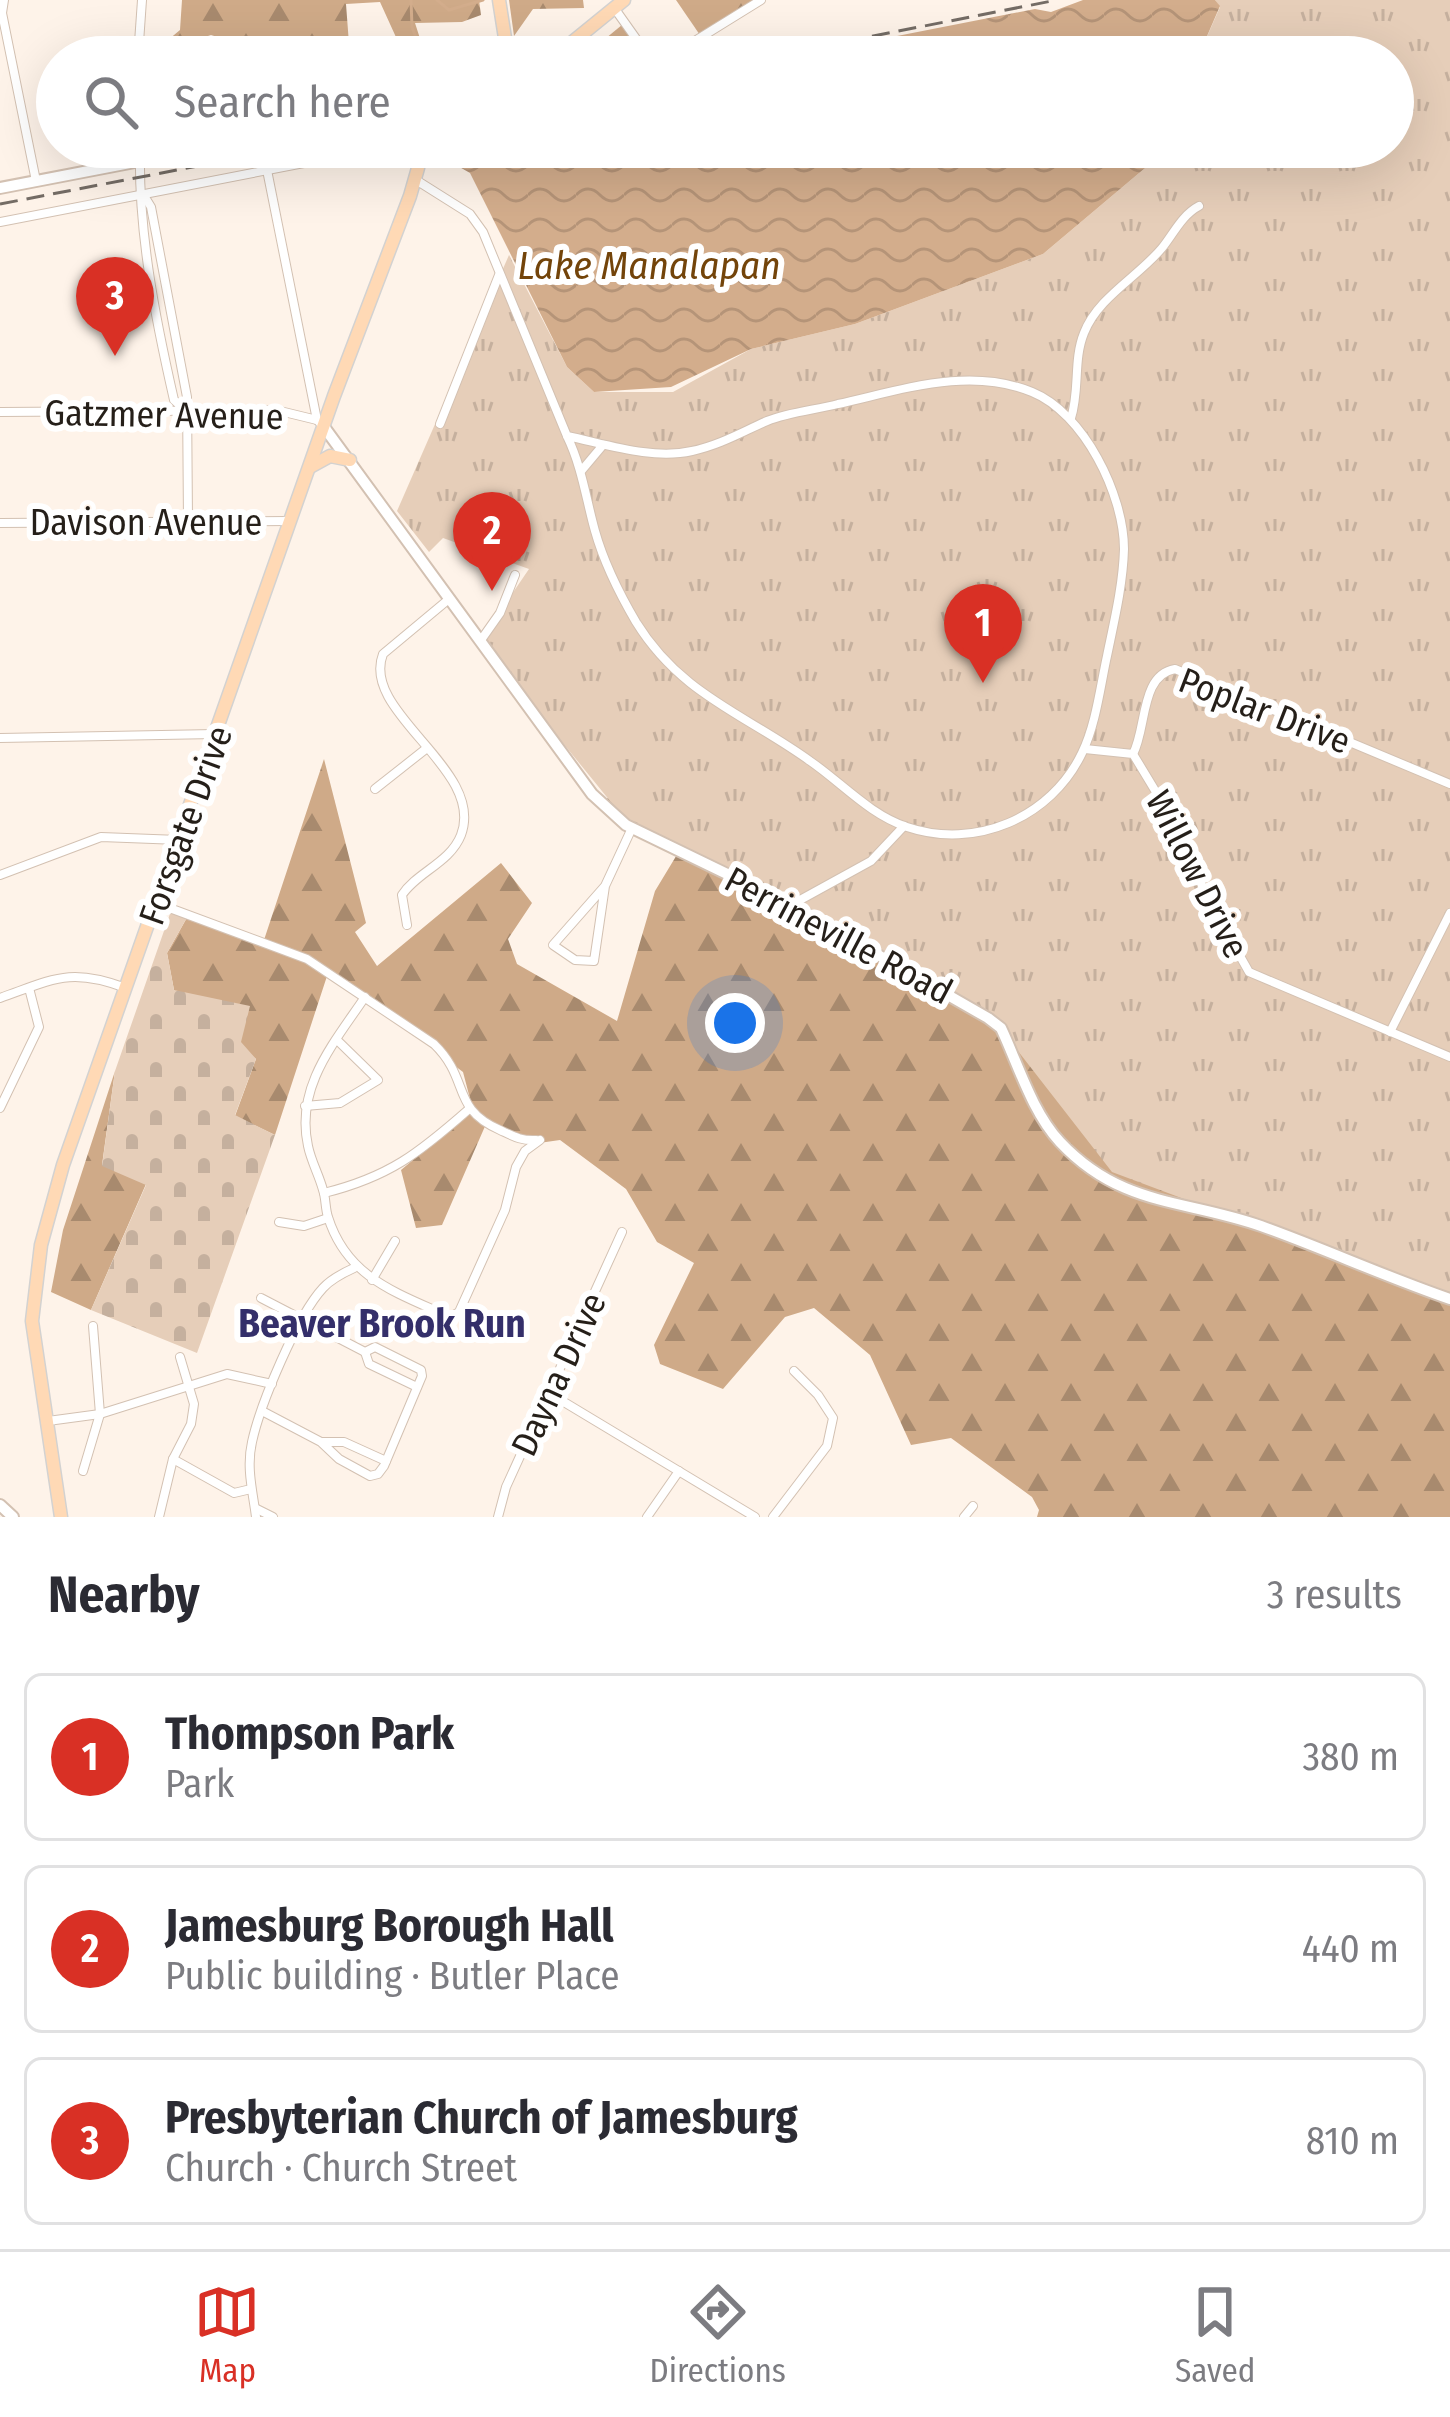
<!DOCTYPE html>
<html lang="en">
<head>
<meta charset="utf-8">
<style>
  body { margin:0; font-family:"Fira Sans Condensed",sans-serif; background:#f2f2f3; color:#2b2b33 }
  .you { position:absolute; left:735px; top:1023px; width:42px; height:42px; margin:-30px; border:9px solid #fff; border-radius:50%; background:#1a73e8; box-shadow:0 0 0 18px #1a73e833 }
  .badge { display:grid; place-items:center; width:78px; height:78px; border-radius:50%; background:#d93025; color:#fff; font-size:39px; font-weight:700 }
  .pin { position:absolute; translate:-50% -99px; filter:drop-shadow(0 3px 6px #0008) }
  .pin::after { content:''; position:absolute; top:63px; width:42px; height:36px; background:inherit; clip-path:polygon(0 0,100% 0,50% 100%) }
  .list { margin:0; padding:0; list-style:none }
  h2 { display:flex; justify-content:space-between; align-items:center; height:156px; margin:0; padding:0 48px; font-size:51px }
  h2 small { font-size:39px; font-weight:400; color:#7c7c81 }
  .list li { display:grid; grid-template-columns:78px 1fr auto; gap:36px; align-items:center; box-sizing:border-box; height:168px; margin:0 24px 24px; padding:0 24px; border:3px solid #e1e1e2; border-radius:18px }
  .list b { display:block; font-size:45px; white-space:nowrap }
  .list p { margin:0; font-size:39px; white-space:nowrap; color:#7c7c81 }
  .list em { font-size:39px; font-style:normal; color:#7c7c81 }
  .icon { flex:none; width:66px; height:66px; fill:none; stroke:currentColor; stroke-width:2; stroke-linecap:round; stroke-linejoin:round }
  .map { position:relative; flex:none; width:1450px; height:1517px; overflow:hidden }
  .search { position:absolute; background:#fff; box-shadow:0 12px 48px #0002; left:36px; right:36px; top:36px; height:132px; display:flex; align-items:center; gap:30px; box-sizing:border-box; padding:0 42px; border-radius:66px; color:#7c7c81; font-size:45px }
  .sheet { height:732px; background:#fff }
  nav { display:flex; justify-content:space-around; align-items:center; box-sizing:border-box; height:168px; border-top:3px solid #e1e1e2; background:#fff; font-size:33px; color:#7c7c81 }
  nav a { display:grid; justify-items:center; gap:6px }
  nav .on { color:#d93025 }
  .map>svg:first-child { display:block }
  .forest { fill:url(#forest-firs) }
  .cemetery { fill:url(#cemetery-stones) }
  .park { fill:url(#park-tufts) }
  .water { fill:url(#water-waves) }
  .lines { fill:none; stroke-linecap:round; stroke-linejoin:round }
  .stream { stroke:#d3ad8c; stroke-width:3 }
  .street-casing { stroke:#d3c1b2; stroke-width:10 }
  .secondary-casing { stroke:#d3c1b2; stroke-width:14 }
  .primary-casing { stroke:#d3d2d1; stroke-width:15 }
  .street { stroke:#fff; stroke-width:8 }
  .secondary { stroke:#fff; stroke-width:10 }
  .primary { stroke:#ffd9b5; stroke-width:12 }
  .rail { stroke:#746c65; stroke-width:3; stroke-dasharray:18 9; stroke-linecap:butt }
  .labels { text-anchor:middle; stroke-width:12; stroke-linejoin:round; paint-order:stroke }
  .street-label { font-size:36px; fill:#251f19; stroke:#fff }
  .water-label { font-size:39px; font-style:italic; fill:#73440a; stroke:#fff }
  .neighbourhood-label { font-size:39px; font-weight:bold; fill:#342f6a; stroke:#fff }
</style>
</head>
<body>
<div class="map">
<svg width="1450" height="1517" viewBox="0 0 1450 1517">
  <defs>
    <pattern id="forest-firs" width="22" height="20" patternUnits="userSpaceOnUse" patternTransform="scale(3)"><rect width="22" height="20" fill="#cfaa88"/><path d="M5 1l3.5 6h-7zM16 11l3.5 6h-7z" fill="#a88a6e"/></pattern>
    <pattern id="cemetery-stones" width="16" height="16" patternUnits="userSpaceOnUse" patternTransform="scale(3)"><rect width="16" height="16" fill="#e6ceb9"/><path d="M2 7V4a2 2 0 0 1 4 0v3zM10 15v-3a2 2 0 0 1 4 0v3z" fill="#c5b09e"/></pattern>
    <pattern id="park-tufts" width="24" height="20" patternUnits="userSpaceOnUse" patternTransform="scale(3)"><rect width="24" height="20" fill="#e6ceb9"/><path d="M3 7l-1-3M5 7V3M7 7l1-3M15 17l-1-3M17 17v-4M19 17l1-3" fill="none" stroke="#c5b09e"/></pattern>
    <pattern id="water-waves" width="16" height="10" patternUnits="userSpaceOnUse" patternTransform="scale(3)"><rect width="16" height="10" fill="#d3ad8c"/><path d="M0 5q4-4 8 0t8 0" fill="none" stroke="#b59478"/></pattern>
  </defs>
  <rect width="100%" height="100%" fill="#fef3e9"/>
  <g class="forest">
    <path d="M182,0H479L481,15L462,22L415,23L426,57H405L380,2L346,4L350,57H310L277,36L252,48L211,35L150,55L180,30Z"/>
    <path d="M509,0H583L584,8L533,9L514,36Z"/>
    <path d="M676,0H760L702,38Z"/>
    <path d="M628,20L650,57H583Z"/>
    <path d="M324,759L366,923L355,932L377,966L501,863L532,903L508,939L517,964L617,1021L655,891L681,848L625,817L606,800L629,776L1450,1298V1517H1037L1039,1510L1032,1497L951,1438L911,1445L870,1355L814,1308L785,1317L723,1389L660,1364L654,1345L694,1263L657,1242L626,1189L560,1140L532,1144L486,1124L442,1225L416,1228L401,1170L473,1110L463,1072L329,970L275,1135L235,1116L256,1059L174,990L167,953L189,914L264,940Z"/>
    <path d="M115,1071L102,1165L146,1184L91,1310L51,1292L63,1230Z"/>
  </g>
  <path class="cemetery" d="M172,908L189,914L167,953L174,990L250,1006L241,1042L256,1059L235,1115L275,1135L197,1353L91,1310L146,1185L102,1166L115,1071Z"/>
  <path class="park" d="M1215,0H1450V1299L1112,1172L1000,1028L791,905L632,828L480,641L529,569L443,538L429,552L397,511L509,255L567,367L594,392H673L751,349L855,324L1043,254L1151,163L1158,147H1393V57H1198L1220,7Z"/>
  <g class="water">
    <path d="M1083,0H1215L1220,6L1198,57H790L1035,9L1051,12Z"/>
    <path d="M436,147H1158L1151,163L1043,254L855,324L751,349L671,387L594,392L567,367L470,173L437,154Z"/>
  </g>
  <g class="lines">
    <g class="stream">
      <path d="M411,0L412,27L423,57"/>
      <path d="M437,0L449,10L483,0"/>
    </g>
    <defs>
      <g id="street">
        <path d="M4,0L2,13L36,181"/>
        <path d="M615,9L649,57"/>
        <path d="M138,57L142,0"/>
        <path d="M669,57L761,0"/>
        <path d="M140,147C138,231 155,317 174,400L184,409"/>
        <path d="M267,170L317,420"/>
        <path d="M416,180L470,214L483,232L567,436C582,467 586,499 595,531C604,563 619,593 636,622C681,695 745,714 810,761C842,783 870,815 907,827C975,850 1051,818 1082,753C1096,724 1100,688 1107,656C1114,622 1123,585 1124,549C1124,495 1084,413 1032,392C969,366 902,390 838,404C815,410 789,412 767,421C742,432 720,445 692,451C652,460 606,444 567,436"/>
        <path d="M143,194L151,207L187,397L188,520"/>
        <path d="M0,222L387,147"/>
        <path d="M0,412L276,410L317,420L323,426"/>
        <path d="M1071,418C1080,390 1073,360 1084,333C1098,297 1138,277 1162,248C1174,233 1182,215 1199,206"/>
        <path d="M440,424L499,275"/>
        <path d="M582,470L603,445"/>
        <path d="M0,523L290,521"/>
        <path d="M481,640L500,613L515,575"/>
        <path d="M0,738L215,734"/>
        <path d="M1085,749L1133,754L1185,840L1205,894L1249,972L1450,1057"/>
        <path d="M1133,754C1147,728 1140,675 1175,669L1450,784"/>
        <path d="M375,789L427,748"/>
        <path d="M0,875L101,837L179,840"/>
        <path d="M605,886L594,961L575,960L553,945L605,886L632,828"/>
        <path d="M156,903L307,959L434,1044C471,1080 450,1108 500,1130C513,1136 521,1141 536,1140"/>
        <path d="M791,905L871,861L904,826"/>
        <path d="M407,925L402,895C417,872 450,863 461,835C486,769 360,713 383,654L449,599"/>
        <path d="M365,997C334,1043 295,1087 308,1146C311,1161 319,1175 323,1190C326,1198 325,1208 328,1217C347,1278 397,1293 450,1317L459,1312L505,1210L516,1167L525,1151L540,1140"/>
        <path d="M0,998C54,979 70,967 126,988"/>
        <path d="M1390,1032L1450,913"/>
        <path d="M305,1106L340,1103L378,1080L337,1040"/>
        <path d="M0,1108L39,1027L29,988"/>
        <path d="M324,1193C389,1177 419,1153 468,1110"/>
        <path d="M279,1222L304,1226L328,1218"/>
        <path d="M372,1280L395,1241"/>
        <path d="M261,1298L365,1352L375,1347L421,1370L422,1376L384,1466L378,1474L370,1476L339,1459L321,1442L262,1411"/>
        <path d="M365,1352L369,1364L417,1387"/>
        <path d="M549,1393L755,1517"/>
        <path d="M48,1421L100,1414L227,1374L272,1384"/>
        <path d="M323,1442H344L386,1461"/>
        <path d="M173,1459L234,1493L251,1489"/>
        <path d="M83,1471L100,1414L93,1326"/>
        <path d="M257,1509L273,1517"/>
        <path d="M159,1517L173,1459L191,1424L194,1404L180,1357"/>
        <path d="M256,1517C253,1492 246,1468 252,1442C260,1405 297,1316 323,1288C331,1279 343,1273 354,1268"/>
        <path d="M498,1517L506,1487L622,1232"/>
        <path d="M647,1517L679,1471"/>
        <path d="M773,1517L827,1446L833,1418L818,1395L794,1371"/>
        <path d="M964,1517L973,1506"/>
      </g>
      <g id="secondary">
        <path d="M0,188L213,147"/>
        <path d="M324,427L592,794L626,825L791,905L988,1018L1001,1028C1018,1064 1032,1112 1060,1142C1121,1207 1184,1199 1261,1226C1325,1249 1386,1277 1450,1299"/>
        <path d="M0,1505L13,1517"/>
      </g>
      <g id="primary">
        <path d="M499,0L508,57"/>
        <path d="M554,57L624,0"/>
        <path d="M386,148L403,150L418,158"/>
        <path d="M310,467L330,456L350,460"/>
        <path d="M61,1517L32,1321L41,1245L63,1165L334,396L410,196L418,168L417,147"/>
      </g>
    </defs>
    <use href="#street" class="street-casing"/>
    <use href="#secondary" class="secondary-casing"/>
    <use href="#primary" class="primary-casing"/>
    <use href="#street" class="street"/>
    <use href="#secondary" class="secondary"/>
    <use href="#primary" class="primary"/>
    <g class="rail">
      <path d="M766,57L1057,0"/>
      <path d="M0,204L297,147"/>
    </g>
  </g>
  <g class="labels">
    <g class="street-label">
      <text transform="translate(164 414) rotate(1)" y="13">Gatzmer Avenue</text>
      <text x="146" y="535">Davison Avenue</text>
      <text transform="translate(1265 710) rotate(21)" y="13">Poplar Drive</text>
      <text transform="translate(185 825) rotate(-70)" y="13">Forsgate Drive</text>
      <text transform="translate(1198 874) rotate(63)" y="13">Willow Drive</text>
      <text transform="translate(839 935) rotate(28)" y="13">Perrineville Road</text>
      <text transform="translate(558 1374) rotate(-65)" y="13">Dayna Drive</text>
    </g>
    <g class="water-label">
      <text x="649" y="279">Lake Manalapan</text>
    </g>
    <g class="neighbourhood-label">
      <text x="382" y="1337">Beaver Brook Run</text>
    </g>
  </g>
</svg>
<div class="you"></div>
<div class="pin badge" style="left:983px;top:683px">1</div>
<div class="pin badge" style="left:492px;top:591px">2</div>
<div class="pin badge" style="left:115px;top:356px">3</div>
<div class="search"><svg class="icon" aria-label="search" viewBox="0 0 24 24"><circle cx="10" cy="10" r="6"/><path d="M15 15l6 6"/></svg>Search here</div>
</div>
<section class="sheet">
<h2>Nearby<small>3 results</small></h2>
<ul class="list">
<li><span class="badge">1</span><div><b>Thompson Park</b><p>Park</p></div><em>380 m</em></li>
<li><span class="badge">2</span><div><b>Jamesburg Borough Hall</b><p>Public building · Butler Place</p></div><em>440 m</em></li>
<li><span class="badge">3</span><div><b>Presbyterian Church of Jamesburg</b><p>Church · Church Street</p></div><em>810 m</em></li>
</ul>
</section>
<nav>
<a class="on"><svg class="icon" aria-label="map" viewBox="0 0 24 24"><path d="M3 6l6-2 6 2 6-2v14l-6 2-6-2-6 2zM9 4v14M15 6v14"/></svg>Map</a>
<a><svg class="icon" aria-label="directions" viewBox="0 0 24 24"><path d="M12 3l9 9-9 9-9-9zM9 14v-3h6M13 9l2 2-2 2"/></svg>Directions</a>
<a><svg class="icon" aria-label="saved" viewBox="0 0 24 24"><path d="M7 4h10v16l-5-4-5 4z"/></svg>Saved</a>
</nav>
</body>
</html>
